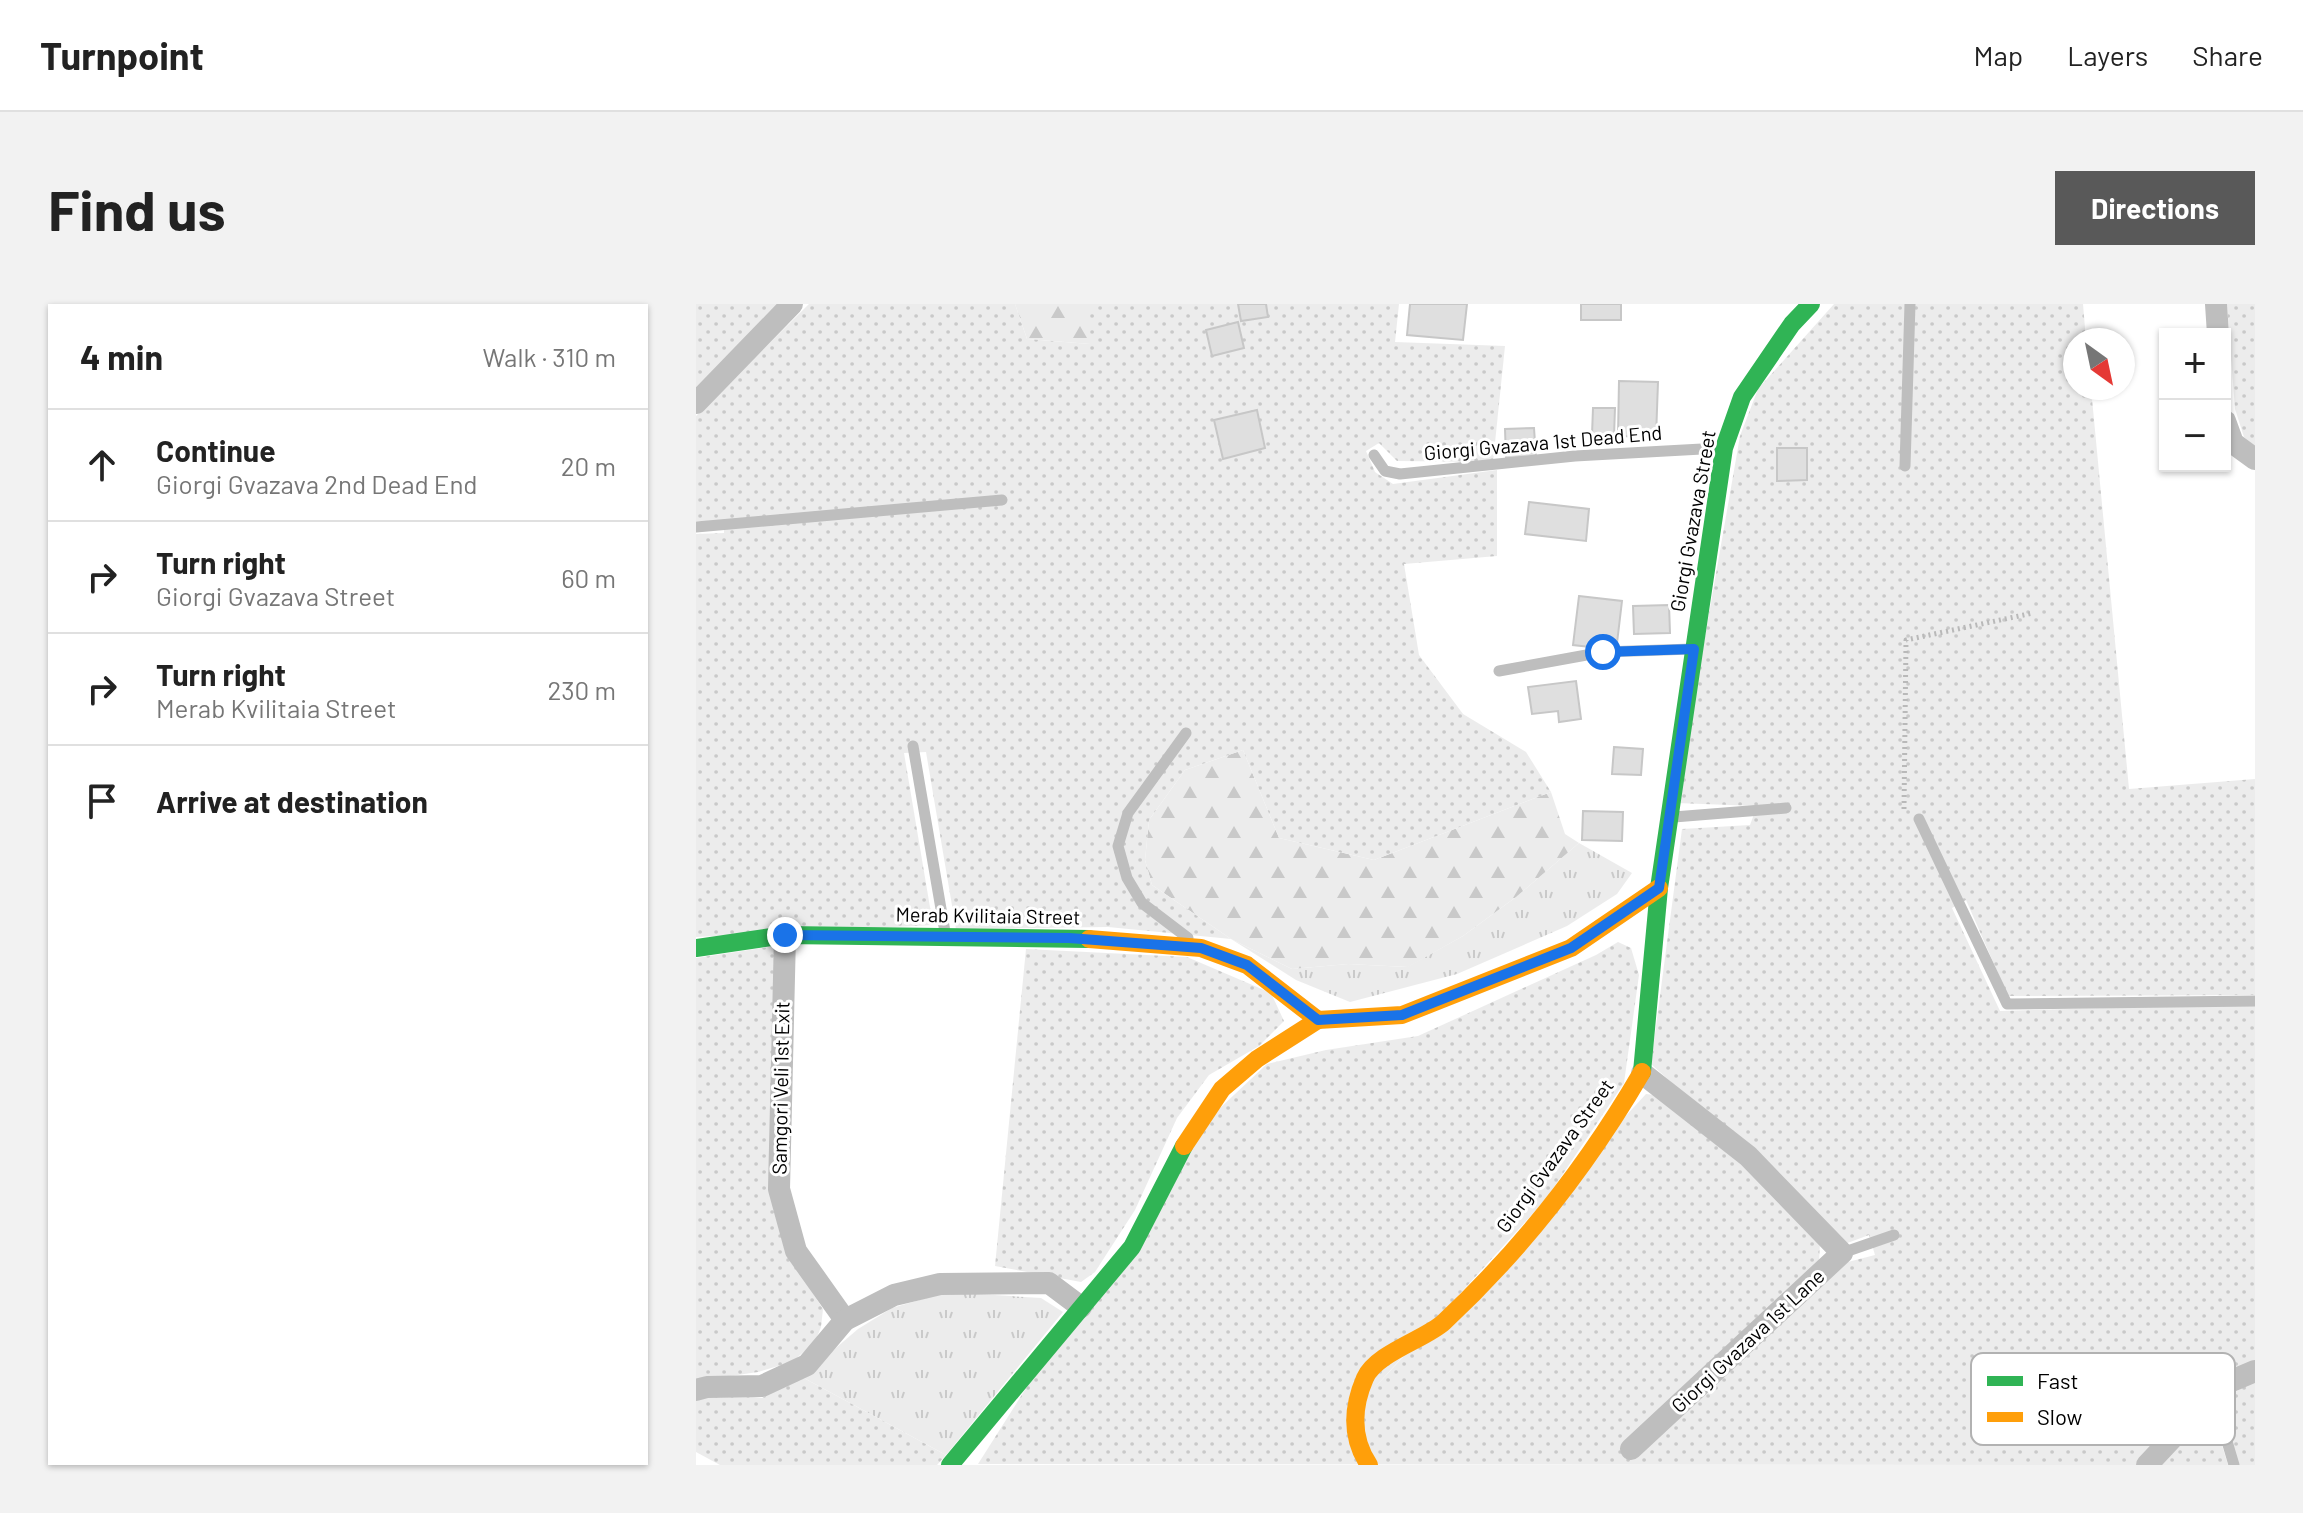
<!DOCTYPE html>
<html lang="en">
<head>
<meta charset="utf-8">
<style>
  body { margin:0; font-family:Barlow,sans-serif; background:#f2f2f2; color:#222 }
  .controls { position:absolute; right:24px; top:24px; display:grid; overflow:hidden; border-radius:0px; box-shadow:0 2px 6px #0004 }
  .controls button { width:72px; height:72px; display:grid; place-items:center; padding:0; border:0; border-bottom:2px solid #e0e0e0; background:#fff; color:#222; font:40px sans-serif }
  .compass { position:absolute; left:1367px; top:24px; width:72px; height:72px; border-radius:50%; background:#fff; box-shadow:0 2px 6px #0004; rotate:147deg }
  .stop { position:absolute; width:24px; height:24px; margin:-18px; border:6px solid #1a73e8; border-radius:50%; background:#fff }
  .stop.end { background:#1a73e8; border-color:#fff; box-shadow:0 2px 8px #0008 }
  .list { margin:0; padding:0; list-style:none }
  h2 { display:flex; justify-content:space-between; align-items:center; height:104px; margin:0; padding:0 32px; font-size:34px }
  h2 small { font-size:26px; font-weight:400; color:#767676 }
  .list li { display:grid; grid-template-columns:52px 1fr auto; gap:24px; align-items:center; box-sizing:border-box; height:112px; padding:0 32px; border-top:2px solid #e0e0e0 }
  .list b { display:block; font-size:30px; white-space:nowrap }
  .list p { margin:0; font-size:26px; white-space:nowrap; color:#767676 }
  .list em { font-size:26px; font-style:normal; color:#767676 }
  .icon { flex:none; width:44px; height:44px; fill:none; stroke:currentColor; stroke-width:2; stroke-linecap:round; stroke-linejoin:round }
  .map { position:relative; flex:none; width:1559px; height:1161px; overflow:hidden; border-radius:0px }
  header { display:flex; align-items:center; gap:48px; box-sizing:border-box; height:112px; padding:0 40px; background:#fff; border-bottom:2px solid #e0e0e0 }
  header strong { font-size:38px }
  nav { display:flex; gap:44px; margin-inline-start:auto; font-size:28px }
  .intro { display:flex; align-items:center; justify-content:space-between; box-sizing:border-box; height:192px; padding:0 48px }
  h1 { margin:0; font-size:56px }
  .button { padding:20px 36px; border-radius:0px; background:#595959; color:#fff; font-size:28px; font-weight:700 }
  main { display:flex; gap:48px; padding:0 48px }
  aside { flex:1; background:#fff; border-radius:0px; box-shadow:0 2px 6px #0004 }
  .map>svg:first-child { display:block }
  .grass { fill:url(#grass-tufts) }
  .forest { fill:url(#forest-firs) }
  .garden { fill:url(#garden-dots) }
  .building { fill:#dfdfdf; stroke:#c7c7c7; stroke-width:2 }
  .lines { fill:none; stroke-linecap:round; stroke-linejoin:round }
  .path { stroke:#b9b9b9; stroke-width:5; stroke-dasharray:2 4; stroke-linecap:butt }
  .lane { stroke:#bebebe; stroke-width:11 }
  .street { stroke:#bebebe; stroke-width:22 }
  .fast { stroke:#30b455; stroke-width:18 }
  .slow { stroke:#ff9f0a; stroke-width:18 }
  .route { stroke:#1a73e8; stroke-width:10 }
  .labels { text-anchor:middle; stroke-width:6; stroke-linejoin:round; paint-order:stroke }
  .street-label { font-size:20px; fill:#000; stroke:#fff }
  .key { fill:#fff; stroke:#b2b2b2; stroke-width:2 }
  .key-label { font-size:22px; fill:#000 }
</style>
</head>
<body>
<header>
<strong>Turnpoint</strong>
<nav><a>Map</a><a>Layers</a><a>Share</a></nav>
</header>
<div class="intro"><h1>Find us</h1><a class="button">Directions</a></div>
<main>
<aside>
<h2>4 min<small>Walk · 310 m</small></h2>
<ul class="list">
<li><svg class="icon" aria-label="ahead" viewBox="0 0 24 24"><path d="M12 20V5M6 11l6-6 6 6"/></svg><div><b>Continue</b><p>Giorgi Gvazava 2nd Dead End</p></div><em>20 m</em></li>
<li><svg class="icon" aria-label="right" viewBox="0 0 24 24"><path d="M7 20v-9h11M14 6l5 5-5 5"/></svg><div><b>Turn right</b><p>Giorgi Gvazava Street</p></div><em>60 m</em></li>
<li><svg class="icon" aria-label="right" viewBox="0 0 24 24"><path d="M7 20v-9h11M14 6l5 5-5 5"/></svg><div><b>Turn right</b><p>Merab Kvilitaia Street</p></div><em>230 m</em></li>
<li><svg class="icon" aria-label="arrive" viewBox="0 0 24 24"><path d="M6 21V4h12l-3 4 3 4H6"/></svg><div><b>Arrive at destination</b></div></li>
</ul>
</aside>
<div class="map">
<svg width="1559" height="1161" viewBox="0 0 1559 1161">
  <defs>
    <pattern id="grass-tufts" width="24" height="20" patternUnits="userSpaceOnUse" patternTransform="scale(2)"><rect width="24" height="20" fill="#ececec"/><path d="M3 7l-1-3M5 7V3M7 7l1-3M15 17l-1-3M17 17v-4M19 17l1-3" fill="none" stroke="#c9c9c9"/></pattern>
    <pattern id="forest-firs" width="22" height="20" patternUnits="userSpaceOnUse" patternTransform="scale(2)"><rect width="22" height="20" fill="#ececec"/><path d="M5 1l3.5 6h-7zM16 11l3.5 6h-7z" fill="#c9c9c9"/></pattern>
    <pattern id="garden-dots" width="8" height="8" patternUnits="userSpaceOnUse" patternTransform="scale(2)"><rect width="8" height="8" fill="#ececec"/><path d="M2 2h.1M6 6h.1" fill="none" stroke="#c9c9c9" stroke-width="1.8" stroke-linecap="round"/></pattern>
  </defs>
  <rect width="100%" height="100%" fill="#fff"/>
  <g class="grass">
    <path d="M883,539L936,569L921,590L871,622L761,670L654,698L600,676L535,635L596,665L652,660L711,663L767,632L820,593Z"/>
    <path d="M251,988L345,994L367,1008L250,1151L106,1073L162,1025L196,1004Z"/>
  </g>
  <g class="forest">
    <path d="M319,0H394V40L331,35Z"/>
    <path d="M547,446L583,534L678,556L855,488L869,530L883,539L820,593L767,632L712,663L652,660L596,665L535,635L456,581L449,556L453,516L489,466Z"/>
  </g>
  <g class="garden">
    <path d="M0,0H88L0,88Z"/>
    <path d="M113,0H319L331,35L394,40V0H703L699,38L809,42L797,158L701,157L683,139L670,147L679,168L697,180L801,166V252L708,260L723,351L767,410L830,448L855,488L678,556L583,534L547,446L489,466L453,516L449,556L456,581L535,635L412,623L260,625L230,448L208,449L237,621L0,633V230L28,229V217H0V112Z"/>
    <path d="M1138,0H1387L1390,36H1379V84H1395L1433,485L1559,475V691L1312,692L1270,596L1256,604L1304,707L1559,700V1059L1527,1070L1505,1087L1440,1161L282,1160L334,1078L523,805L571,760L630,746L722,732L900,651L922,638L935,644L943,671L928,779L850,895L671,1092L950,790L967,792L1034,847L1124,938L1123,959H1148L1179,951L1173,931L1146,941L1016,815L955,760L986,525L1054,521L1061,502L980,499L1044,132L1062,85Z"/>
    <path d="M1531,0H1559V143L1548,133L1539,105Z"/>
    <path d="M80,642L93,952L127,1005L125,1023L119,1038L96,1058L62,1068L0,1077V654Z"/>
    <path d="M330,645L491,653L575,689L588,717L563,742L513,771L481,814L439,906L399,968L385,978L299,962Z"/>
    <path d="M106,1073L250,1151L241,1161H24L0,1148V1096L24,1089L66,1094Z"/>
    <path d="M1559,1076V1161H1543L1534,1131L1512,1109L1519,1100Z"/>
    <path d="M1503,1112L1525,1138L1532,1161H1460Z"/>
  </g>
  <g class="building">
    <path d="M542,0H570L572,13L545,17Z"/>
    <path d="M714,0H771L767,36L711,31Z"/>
    <rect x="885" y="0" width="40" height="16"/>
    <path d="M542,18L548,44L516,52L510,26Z"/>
    <path d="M923,77L962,78L960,133L922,132Z"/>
    <path d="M897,104H919L918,132L896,131Z"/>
    <path d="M561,106L569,144L527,155L518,116Z"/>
    <path d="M838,124L840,153L810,154L809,125Z"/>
    <path d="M1081,144H1111V176L1081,177Z"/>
    <path d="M833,198L893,205L890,237L829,230Z"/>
    <path d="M883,292L926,297L921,339L895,336L894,343L877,341Z"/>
    <path d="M973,301L974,329L938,330L937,302Z"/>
    <path d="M880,377L885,415L863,418L862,407L836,410L832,383Z"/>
    <path d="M918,443L947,445L945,471L916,470Z"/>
    <path d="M887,507L927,508L926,537L886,536Z"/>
  </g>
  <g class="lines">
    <path class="path" d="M1208,505L1210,336L1337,309"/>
    <g class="lane">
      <path d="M678,151L689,167L704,170L879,152L1024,144"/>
      <path d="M1209,162L1214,0"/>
      <path d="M0,223L306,196"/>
      <path d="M803,367L907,348L996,345"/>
      <path d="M490,429L432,509L422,542L431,574L446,599L492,634"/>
      <path d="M217,442L249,628"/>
      <path d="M978,513L1090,504"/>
      <path d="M1223,515L1311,700L1559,697"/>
      <path d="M1146,949L1198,931"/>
      <path d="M1501,1107L1530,1134L1538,1161"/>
    </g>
    <g class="street">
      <path d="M1520,0L1522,30"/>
      <path d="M0,99L96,0"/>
      <path d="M1529,117L1537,139L1559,155"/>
      <path d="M89,631L83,885L100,947L149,1016"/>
      <path d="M0,1086L11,1083L66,1082L111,1061L149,1016L198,991L244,980L353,979L385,1003"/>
      <path d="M935,1145L1146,949L1052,852L946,769"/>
      <path d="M1451,1161L1526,1081L1559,1067"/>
    </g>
    <g class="fast">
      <path d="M0,644L89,631L393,635"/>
      <path d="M946,768L963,584L1028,144L1046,93L1096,20L1115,0"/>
      <path d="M254,1161L436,943L488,842"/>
    </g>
    <g class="slow">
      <path d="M393,635L505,644L551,661L622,716L706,711L875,644L963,584"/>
      <path d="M488,842L526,785L561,755L622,716"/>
      <path d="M673,1161C655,1134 656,1104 669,1074C680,1049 730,1035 748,1018C825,946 893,859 946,768"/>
    </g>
  </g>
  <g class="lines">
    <path class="route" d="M89,631L373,634L505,644L551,661L622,716L706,711L875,644L963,584L998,345L907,348"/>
  </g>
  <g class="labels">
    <g class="street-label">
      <text transform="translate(847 139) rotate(-5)" y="7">Giorgi Gvazava 1st Dead End</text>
      <text transform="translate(997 217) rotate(-80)" y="7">Giorgi Gvazava Street</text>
      <text transform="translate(292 612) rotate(1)" y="7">Merab Kvilitaia Street</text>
      <text transform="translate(85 784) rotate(-89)" y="7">Samgori Veli 1st Exit</text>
      <text transform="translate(859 852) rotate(-54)" y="7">Giorgi Gvazava Street</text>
      <text transform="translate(1052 1037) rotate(-43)" y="7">Giorgi Gvazava 1st Lane</text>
    </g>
  </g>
  <rect x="1275" y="1049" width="264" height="92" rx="12" class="key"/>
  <rect x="1291" y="1072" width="36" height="10" fill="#30b455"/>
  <rect x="1291" y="1108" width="36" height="10" fill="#ff9f0a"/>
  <g class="key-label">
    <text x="1341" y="1085">Fast</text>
    <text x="1341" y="1121">Slow</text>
  </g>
</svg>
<div class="controls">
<button>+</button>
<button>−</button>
</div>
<svg class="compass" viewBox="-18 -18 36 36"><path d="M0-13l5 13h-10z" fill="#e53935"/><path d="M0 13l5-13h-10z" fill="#767676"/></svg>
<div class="stop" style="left:907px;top:348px"></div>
<div class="stop end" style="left:89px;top:631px"></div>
</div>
</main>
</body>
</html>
